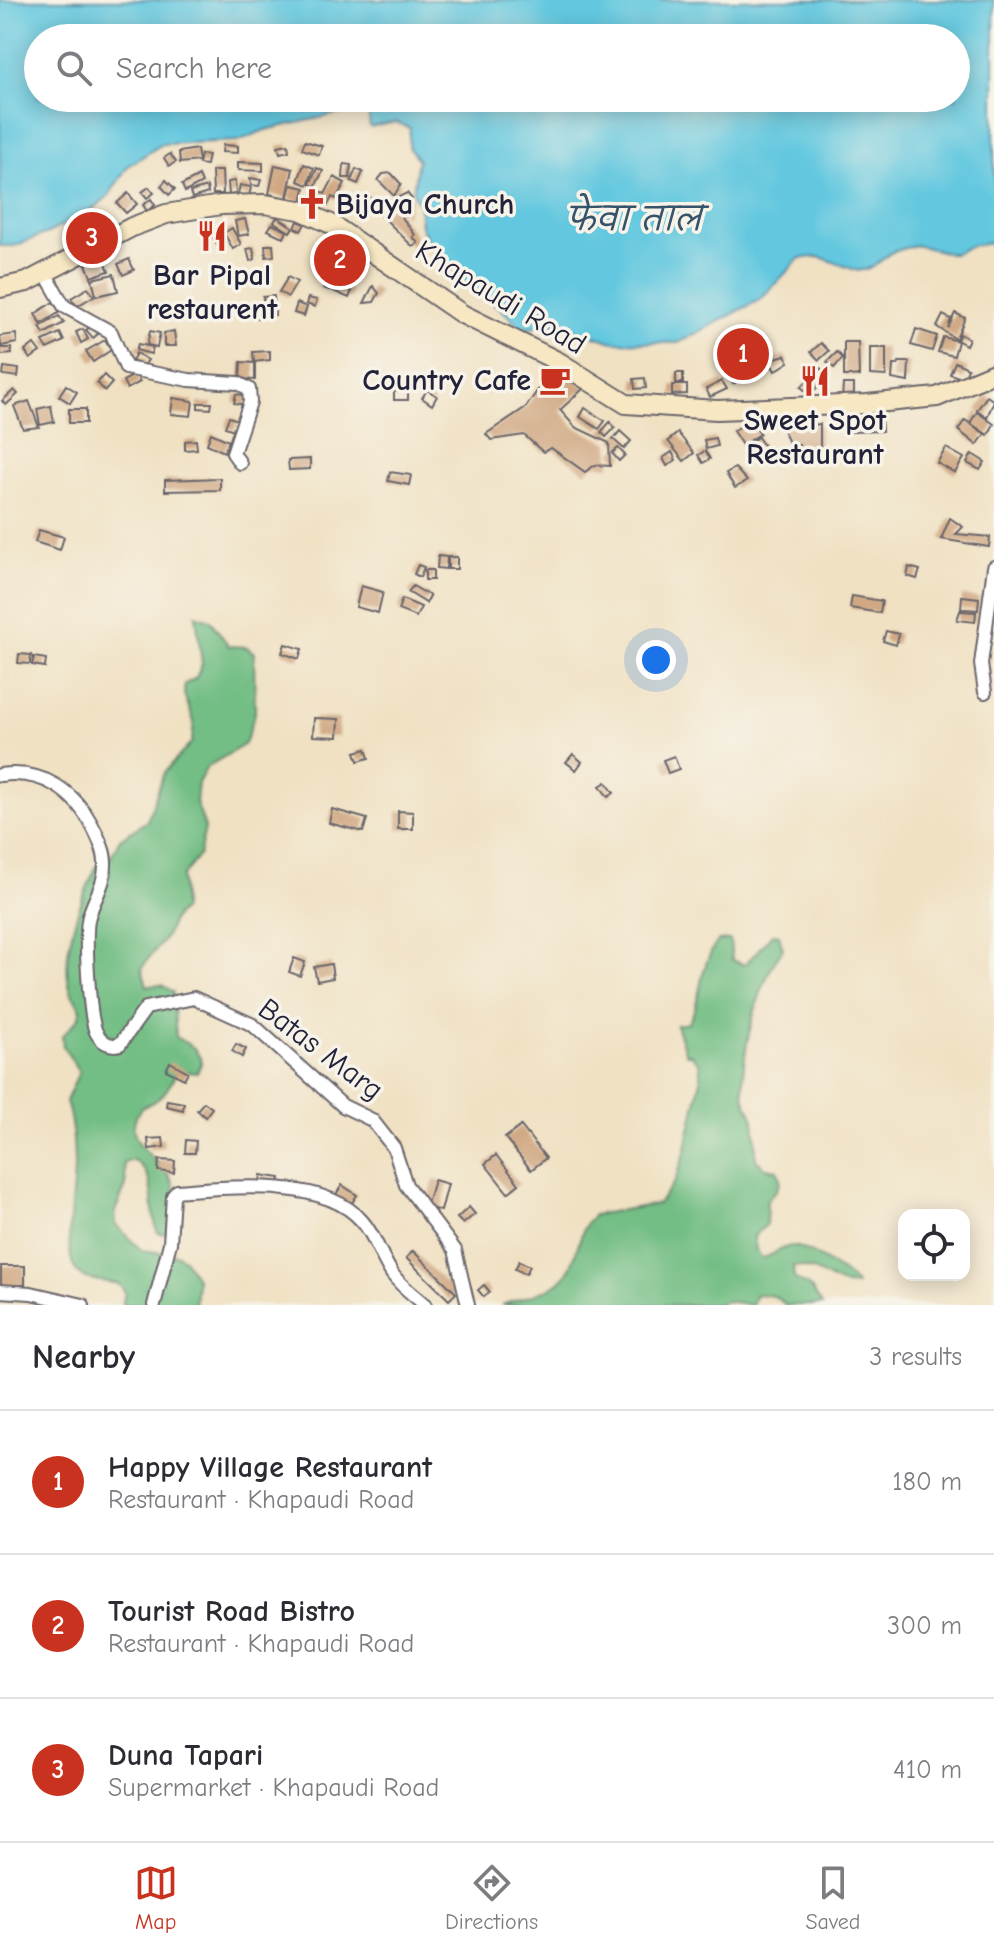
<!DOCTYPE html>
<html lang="en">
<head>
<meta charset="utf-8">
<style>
  body { margin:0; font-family:"Comic Neue","Playpen Sans Deva",sans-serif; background:#f2f2f3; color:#2b2b33 }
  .controls { position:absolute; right:24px; bottom:24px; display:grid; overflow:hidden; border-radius:16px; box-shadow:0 4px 20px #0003 }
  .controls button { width:72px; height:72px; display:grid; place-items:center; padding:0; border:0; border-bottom:2px solid #e1e1e2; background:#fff; color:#2b2b33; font:40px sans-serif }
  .you { position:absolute; left:656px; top:660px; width:28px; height:28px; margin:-20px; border:6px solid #fff; border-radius:50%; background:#1a73e8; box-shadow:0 0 0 12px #1a73e833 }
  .badge { display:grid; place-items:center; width:52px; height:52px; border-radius:50%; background:#c8321e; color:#fff; font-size:26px; font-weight:700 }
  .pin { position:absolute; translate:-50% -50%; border:4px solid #fff; box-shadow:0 2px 8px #0006 }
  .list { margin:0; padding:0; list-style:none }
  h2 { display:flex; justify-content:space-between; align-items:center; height:104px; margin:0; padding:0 32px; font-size:34px }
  h2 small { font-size:26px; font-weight:400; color:#7c7c81 }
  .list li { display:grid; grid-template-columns:52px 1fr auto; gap:24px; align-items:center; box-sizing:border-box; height:144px; padding:0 32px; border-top:2px solid #e1e1e2 }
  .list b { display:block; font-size:30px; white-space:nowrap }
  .list p { margin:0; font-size:26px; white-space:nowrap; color:#7c7c81 }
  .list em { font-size:26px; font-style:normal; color:#7c7c81 }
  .icon { flex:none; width:44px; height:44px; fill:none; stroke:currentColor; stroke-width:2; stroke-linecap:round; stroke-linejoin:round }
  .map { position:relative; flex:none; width:994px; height:1305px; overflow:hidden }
  .search { position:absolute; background:#fff; box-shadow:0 4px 20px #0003; left:24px; right:24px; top:24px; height:88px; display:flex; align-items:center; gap:20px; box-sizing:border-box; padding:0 28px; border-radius:44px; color:#7c7c81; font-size:30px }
  .sheet { height:536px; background:#fff }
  nav { display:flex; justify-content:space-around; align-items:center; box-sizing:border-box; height:112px; border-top:2px solid #e1e1e2; background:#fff; font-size:22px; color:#7c7c81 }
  nav a { display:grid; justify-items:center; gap:4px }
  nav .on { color:#c8321e }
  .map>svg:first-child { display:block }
  .forest { fill:#73be85; stroke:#4a7060; stroke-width:2 }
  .water { fill:#62c7df; stroke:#42748d; stroke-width:2; fill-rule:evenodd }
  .building { fill:#d0a883 }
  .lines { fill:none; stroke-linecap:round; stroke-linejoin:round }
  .street-casing { stroke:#6a656b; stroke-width:16 }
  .secondary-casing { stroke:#6a656b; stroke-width:22 }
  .street { stroke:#fff; stroke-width:12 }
  .secondary { stroke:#f7e8c3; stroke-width:18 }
  .labels { text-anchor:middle; stroke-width:7; stroke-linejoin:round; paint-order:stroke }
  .poi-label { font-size:30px; font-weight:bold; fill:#22223b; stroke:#f7f3e8 }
  .street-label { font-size:30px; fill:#22223b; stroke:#f7f3e8 }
  .water-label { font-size:32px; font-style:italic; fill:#35546c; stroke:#f7f3e8 }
</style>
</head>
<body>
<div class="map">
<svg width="994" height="1305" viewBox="0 0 994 1305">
  <rect width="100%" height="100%" fill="#f7f3e8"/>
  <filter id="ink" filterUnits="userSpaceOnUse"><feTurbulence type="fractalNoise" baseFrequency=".0125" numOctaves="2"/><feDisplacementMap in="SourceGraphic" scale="16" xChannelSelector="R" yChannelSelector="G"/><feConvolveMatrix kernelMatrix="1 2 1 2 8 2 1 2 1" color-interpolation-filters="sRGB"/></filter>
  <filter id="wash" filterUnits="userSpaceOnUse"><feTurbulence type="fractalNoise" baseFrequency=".006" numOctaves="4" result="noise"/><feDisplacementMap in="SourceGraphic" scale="32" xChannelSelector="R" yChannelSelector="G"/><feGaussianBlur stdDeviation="1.8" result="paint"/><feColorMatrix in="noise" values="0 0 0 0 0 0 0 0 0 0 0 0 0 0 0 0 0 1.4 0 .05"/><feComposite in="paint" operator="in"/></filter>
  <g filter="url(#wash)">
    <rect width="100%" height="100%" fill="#f0e1c3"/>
    <g class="forest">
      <path d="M196,615L210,620L229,646L247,647L254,653L255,713L245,744L207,767L198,783L196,802L205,828L199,855L182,877L183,909C169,921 174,921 166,936C159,949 148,955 142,969L147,986L162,985L173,992L176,1037L194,1048L202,1061L197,1073L177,1071C171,1083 166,1094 155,1101C149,1105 143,1105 139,1111C118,1145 165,1159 173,1184C178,1200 170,1219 167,1234L158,1233C148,1210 159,1174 133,1160L124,1163L126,1186L115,1211L116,1225L141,1250L178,1255L185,1260L197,1280L195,1305H122L125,1293L120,1285C108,1280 88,1283 78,1273C61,1256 74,1192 74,1169C74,1146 73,1123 66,1101L79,1072L63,1046L62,1036L78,1019L81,1010C79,1003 75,1000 72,994C55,953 88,882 107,845L110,859L120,839L147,821L164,773L192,742L194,722L184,694L185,684L196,678L202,664Z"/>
      <path d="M772,934L779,935L783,949C760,979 739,1054 744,1094C745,1102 750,1109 753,1117C757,1130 755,1146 756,1160L766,1168L777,1170C785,1183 777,1190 767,1200L766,1225L754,1236L756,1250L762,1258C773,1256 781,1247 792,1246C803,1245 852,1276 856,1285C833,1289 821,1266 793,1266L794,1278L811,1288L822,1305H786L774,1296L756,1294L752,1305L726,1301L715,1305H502C519,1298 541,1295 555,1285C581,1268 573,1234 594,1215L658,1204L675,1181L685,1153L701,1079L699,1063L690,1054H686L676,1025L688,1023C702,1002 698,967 718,941L730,940L732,960L745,965Z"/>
    </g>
    <path class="water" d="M0,0H994V243L973,245L953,254L915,245L890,253L873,267L858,271L820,257L800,258L761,299L678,343L613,342L558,324L522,329L498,306L476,294L433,250L421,227L420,208L413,192L418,159L409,148L410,128L396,122L370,127L368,111L364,108L265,130L238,141L162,144L128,166L109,195L96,207L50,232L14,246H0ZM38,38H956V98H38Z"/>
    <g id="blocks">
      <g class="building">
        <path d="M305,141L322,146L319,155L302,149Z"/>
        <path d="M288,144L289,151L280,153L278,146Z"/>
        <path d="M223,145L238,146V153L222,152Z"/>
        <path d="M197,149L199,161L180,163L179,152Z"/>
        <path d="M170,154L176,162L169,166L164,158Z"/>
        <path d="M201,154L208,155L206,165L199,164Z"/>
        <path d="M238,162L263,163V171L238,170Z"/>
        <path d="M304,164L314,168L308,185L298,181Z"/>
        <path d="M344,164L351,165L350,178H343Z"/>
        <path d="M275,165L293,169L287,198L269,194Z"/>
        <path d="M317,168L323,171L315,187L310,184Z"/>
        <path d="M356,169L363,172L358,184L351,181Z"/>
        <path d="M212,171H222L223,194H213Z"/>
        <path d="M391,173L401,184L394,196L378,180L383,174Z"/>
        <path d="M199,176L202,183L185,192L182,185Z"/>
        <path d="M334,177L345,183L336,199L332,197L328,205L316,199L320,191L325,194Z"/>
        <path d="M250,178L261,180L259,186L251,185Z"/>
        <path d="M166,180L175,189L169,195L161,186Z"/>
        <path d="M235,181L236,194L229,195L228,182Z"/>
        <path d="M240,185L251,187L249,197L238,194Z"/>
        <path d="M292,185L305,188L302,202L288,198Z"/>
        <path d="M149,187L154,193L147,198L142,192Z"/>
        <path d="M207,187L208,193L192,198L190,192Z"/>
        <path d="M128,193L137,204L126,213L117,203Z"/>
        <path d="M407,193L412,199L406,216L392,200Z"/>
        <path d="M366,195L378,202L373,211L361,204Z"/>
        <path d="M307,197L322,205L318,212L303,204Z"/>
        <path d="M151,199L155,205L147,211L143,205Z"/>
        <path d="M393,205L415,235L413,237L418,243L413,247L381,215Z"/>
        <path d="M277,217L293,227L290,232L274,222Z"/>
        <path d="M245,219L249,234L238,236L235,221Z"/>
        <path d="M85,220L92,227L82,237L75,230Z"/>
        <path d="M298,221L305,224L301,231L295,228Z"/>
        <path d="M272,224L287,231L284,238L268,230Z"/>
        <path d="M101,228L105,234L90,244L86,237Z"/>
        <path d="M232,228L241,244L233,249L224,233Z"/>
        <path d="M219,232L225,242L218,246L212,236Z"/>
        <path d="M265,245H273L274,256L266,257Z"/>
        <path d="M253,248L255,259L250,261L247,249Z"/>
        <path d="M335,248L352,256L344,272L328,264Z"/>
        <path d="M104,258L109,271L91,277L86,264Z"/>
        <path d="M129,259L134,270L123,275L118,264Z"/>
        <path d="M327,266L337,270L329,290L323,288L326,280L322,279Z"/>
        <path d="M114,274L118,291L96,296L92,279Z"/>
        <path d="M288,277L297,282L288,297L279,292Z"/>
        <path d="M334,283L352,291L349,298L331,290Z"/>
        <path d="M373,286L379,293L374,302L364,303Z"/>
        <path d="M88,288L94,296L77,306L71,298Z"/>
        <path d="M274,296L275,315L264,316L263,297Z"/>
        <path d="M308,298L317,300L315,307L306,304Z"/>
        <path d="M53,302L60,312L41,324L35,314Z"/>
        <path d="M297,303L307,307L304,316L294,313Z"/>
        <path d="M250,309L261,310L260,318L249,317Z"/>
        <path d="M955,313L965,318L956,339L937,327L943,315L951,319L948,328Z"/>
        <path d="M59,316L64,323L44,334L40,327Z"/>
        <path d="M92,326L98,334L93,338L86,330Z"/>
        <path d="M83,329L88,339L81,343L76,332Z"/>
        <path d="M916,329L937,336L932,351L911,345Z"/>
        <path d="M150,331L160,333L157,347L147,345Z"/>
        <path d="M174,331L176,346H164V333Z"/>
        <path d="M60,333L64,341L47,349L43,341Z"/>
        <path d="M16,334L17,343L1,346L0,336Z"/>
        <path d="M960,334L969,339L966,345L957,340Z"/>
        <path d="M943,337L958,341L954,356L938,352Z"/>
        <path d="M105,340L111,350L93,362L86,351Z"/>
        <path d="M844,342H858L859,376H844Z"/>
        <path d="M821,343L829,351L819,360L811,352Z"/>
        <path d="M34,344L40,352L30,359L25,351Z"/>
        <path d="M138,344L153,347L151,354L136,350Z"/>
        <path d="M1,348H11L12,354L1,355Z"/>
        <path d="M870,348H886V376L870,375Z"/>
        <path d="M270,351V360L254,362L253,352Z"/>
        <path d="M837,352L843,358L834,368L827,362Z"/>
        <path d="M136,353L148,360L143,367L132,361Z"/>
        <path d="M785,355L789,362L775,371L769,360Z"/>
        <path d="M241,362L255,363V380L240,379Z"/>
        <path d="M899,362H909L908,382L892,379L893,365H898Z"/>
        <path d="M955,362L968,368L964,379L950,374Z"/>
        <path d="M555,365L585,387L560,410L575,427L609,443L610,466L595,465L585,472L551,448L543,452L524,435L491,440L486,434L526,407Z"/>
        <path d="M747,366L752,375L733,384L729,375Z"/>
        <path d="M4,367L19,369L18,377L3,375Z"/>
        <path d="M820,368L828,375L810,395L801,387Z"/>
        <rect x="676" y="373" width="7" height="10"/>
        <path d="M136,374L140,382L127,389L123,381Z"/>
        <path d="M104,375L112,383L105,391L97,383Z"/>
        <path d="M645,378L646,388L635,389L634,379Z"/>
        <path d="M722,381L727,389L710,397L706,389Z"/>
        <path d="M843,384H854V402L842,401Z"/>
        <path d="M66,385L77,392L70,403L59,396Z"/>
        <path d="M672,385H687V394L672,395Z"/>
        <path d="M14,390L18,394L6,405L2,401Z"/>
        <path d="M427,390L437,396L432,405L422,398Z"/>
        <path d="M394,391L408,392V400H394Z"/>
        <path d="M236,394L248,396L246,405L234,403Z"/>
        <path d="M987,396L994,401L987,417L977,410Z"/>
        <path d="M173,398L193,401L191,416L171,414Z"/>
        <path d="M29,401L39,427L23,429L14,406Z"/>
        <path d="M198,403H212L211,409L198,408Z"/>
        <path d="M51,406L54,422L40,425L37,409Z"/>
        <path d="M585,408L605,421L599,429L580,417Z"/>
        <rect x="69" y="409" width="17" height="14"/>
        <path d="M977,412L994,424L988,435L970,423Z"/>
        <path d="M229,417L238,420L234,430L225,427Z"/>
        <path d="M881,418L882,431L851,432V419Z"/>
        <path d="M752,420L760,434L742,445L733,431Z"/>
        <path d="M798,420V427L820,424V451H799V445H790L779,421Z"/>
        <path d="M965,420L985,434L977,445L958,430Z"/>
        <path d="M610,422L615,428L606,437L601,432Z"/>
        <path d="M620,431L631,441L624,449L613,439Z"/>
        <path d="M211,433L229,441L224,452L207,444Z"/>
        <path d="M678,433L694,453L684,461L668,441Z"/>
        <path d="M758,437L767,451L757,457L748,443Z"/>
        <path d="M715,438L717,446L706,449L704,440Z"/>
        <path d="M196,440L197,449L185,450V441Z"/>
        <path d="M618,448L625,455L619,461L612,453Z"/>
        <path d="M946,448L964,458L955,473L937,463Z"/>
        <path d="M705,451L710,459L703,463L698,455Z"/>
        <path d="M672,452L676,460L667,466L663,458Z"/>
        <path d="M972,454L985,462L980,470L967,463Z"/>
        <path d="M310,459V469L289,470L288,460Z"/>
        <path d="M735,468L747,481L735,488L726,473Z"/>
        <path d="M390,472L411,475L409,485L388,481Z"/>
        <path d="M220,478V490L165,491V480Z"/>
        <path d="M950,518L963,527L956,534L990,537L989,547L941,539Z"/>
        <path d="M39,530L64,537L60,550L35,542Z"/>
        <path d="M438,556L447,557L446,569L437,568Z"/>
        <rect x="448" y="557" width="9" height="12"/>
        <path d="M418,565L424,567L420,577L414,574Z"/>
        <path d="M909,567L920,570L917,579L907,576Z"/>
        <rect x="425" y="570" width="8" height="10"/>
        <path d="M361,586L383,592L378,613L356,607Z"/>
        <path d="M413,586L430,596L426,603L408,592Z"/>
        <path d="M852,596L882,601L880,613L850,608Z"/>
        <path d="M962,596L979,598L978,610L961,609Z"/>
        <path d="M402,599L421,607L416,617L398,610Z"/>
        <path d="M960,611L976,612L975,622L957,620Z"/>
        <path d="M886,631L899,634L896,645L883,641Z"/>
        <path d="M285,644L302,649L299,659L282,653Z"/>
        <path d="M19,654L31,655L30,664L18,663Z"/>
        <path d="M34,657L46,659L45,667L32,665Z"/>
        <path d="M314,718L339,719L338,737L313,736Z"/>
        <path d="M366,749L369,758L358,761L355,752Z"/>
        <path d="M573,754L582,762L576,770L566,762Z"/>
        <path d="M674,756L679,769L668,773L663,760Z"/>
        <path d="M606,782L614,793L608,797L600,786Z"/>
        <path d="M332,809L367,819L363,832L329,823Z"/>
        <path d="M398,811L413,812V829H398Z"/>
        <path d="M294,958L305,962L300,976L289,972Z"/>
        <path d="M331,964L333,978L317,981L314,967Z"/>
        <path d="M236,1044L246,1049L242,1057L232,1051Z"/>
        <path d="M170,1062L188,1072L184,1079L166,1070Z"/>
        <path d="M167,1100L184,1103L183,1110L166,1106Z"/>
        <path d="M204,1102L212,1108L205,1117L197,1110Z"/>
        <path d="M521,1126L546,1158L531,1170L505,1138Z"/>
        <path d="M163,1138L164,1147L149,1149L148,1139Z"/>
        <path d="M186,1140L196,1141L195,1153H185Z"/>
        <path d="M496,1155L519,1184L508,1193L485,1164Z"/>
        <path d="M159,1160L175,1161L174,1173L158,1171Z"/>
        <path d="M261,1175L280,1178L279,1185L260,1182Z"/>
        <path d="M434,1180L448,1184L441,1211L426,1207Z"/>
        <path d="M342,1185L357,1195L350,1206L335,1196Z"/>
        <path d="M469,1207L475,1214L463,1224L457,1218Z"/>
        <path d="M413,1251L456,1293L449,1300L406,1258Z"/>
        <path d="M519,1261L530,1266L526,1274L515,1269Z"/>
        <rect x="1" y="1266" width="24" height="19"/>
        <path d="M484,1285L490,1292L484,1297L478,1290Z"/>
      </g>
    </g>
  </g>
  <g filter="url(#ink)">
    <use href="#blocks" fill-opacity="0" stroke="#6a656b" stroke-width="2"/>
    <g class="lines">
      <defs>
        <g id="street">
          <path d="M45,273L64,306L111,332L126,368L189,380L238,383L249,389L250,402L233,453L240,463"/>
          <path d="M985,692L981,664L994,567"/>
          <path d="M0,775C43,769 75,791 94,829C99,839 105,851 105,863C106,883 94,898 89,916C84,931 89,1017 96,1032C101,1042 110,1047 120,1044L146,1008L194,998L253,1025L343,1106L372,1120L394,1148L406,1185L455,1250L468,1305"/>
          <path d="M0,1291L31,1293L83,1305"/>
          <path d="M154,1305L170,1243L173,1196L177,1191C229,1187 325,1177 362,1221C376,1237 381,1258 393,1275C401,1286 415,1296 425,1305"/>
        </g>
        <path id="secondary" d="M0,288L27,282L132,227L166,214L221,205L264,204L300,210L331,224L462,314L559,362L626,404L717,410L867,404L937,397L994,373"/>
      </defs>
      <use href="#street" class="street-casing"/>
      <use href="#secondary" class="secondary-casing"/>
      <use href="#street" class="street"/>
      <use href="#secondary" class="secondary"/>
    </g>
  </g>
  <defs>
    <symbol id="church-bare" viewBox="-9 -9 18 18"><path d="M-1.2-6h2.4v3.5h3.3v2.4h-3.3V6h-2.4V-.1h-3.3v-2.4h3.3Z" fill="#c8321e" stroke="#f7f3e8" stroke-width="2.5" paint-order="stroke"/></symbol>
    <symbol id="restaurant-bare" viewBox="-9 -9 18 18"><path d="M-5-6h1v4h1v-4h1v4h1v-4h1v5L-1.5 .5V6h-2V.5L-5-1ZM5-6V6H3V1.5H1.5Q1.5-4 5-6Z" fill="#c8321e" stroke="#f7f3e8" stroke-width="2.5" paint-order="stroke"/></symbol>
    <symbol id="cafe-bare" viewBox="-9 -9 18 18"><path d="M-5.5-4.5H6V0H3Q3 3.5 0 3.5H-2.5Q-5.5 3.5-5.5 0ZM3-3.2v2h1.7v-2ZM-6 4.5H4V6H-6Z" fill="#c8321e" stroke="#f7f3e8" stroke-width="2.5" paint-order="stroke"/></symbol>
  </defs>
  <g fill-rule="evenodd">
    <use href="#church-bare" x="290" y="182" width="44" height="44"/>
    <use href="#restaurant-bare" x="190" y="214" width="44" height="44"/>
    <use href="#cafe-bare" x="533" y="358" width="44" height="44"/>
    <use href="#restaurant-bare" x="793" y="359" width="44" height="44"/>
  </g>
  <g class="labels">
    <g class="poi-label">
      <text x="336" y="214" text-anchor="start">Bijaya Church</text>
      <text x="212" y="285">Bar Pipal<tspan x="212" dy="34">restaurent</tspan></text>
      <text x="531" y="390" text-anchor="end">Country Cafe</text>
      <text x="815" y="430">Sweet Spot<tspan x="815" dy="34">Restaurant</tspan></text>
    </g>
    <g class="street-label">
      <text transform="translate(501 297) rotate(31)" y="10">Khapaudi Road</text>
      <text transform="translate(321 1049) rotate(37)" y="10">Batas Marg</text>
    </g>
    <g class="water-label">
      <text x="634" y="230">फेवा ताल</text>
    </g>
  </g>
</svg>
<div class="controls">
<button><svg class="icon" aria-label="locate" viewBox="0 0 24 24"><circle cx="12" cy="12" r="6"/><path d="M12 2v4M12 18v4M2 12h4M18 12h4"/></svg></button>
</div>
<div class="you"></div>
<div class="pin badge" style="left:743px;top:354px">1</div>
<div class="pin badge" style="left:340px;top:260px">2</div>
<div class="pin badge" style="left:92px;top:238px">3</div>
<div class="search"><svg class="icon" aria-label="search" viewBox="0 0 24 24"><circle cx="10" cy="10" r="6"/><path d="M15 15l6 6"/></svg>Search here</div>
</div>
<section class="sheet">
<h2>Nearby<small>3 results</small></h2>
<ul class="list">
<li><span class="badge">1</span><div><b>Happy Village Restaurant</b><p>Restaurant · Khapaudi Road</p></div><em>180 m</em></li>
<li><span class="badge">2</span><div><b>Tourist Road Bistro</b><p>Restaurant · Khapaudi Road</p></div><em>300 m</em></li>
<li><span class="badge">3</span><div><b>Duna Tapari</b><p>Supermarket · Khapaudi Road</p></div><em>410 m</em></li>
</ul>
</section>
<nav>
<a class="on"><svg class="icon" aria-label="map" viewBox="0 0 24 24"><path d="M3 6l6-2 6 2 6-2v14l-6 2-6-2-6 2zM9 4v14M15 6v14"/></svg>Map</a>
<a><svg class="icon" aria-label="directions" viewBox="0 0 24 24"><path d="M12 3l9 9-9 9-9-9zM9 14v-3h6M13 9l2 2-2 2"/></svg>Directions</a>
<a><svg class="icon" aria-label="saved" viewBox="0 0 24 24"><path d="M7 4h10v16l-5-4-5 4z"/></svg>Saved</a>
</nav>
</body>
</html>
